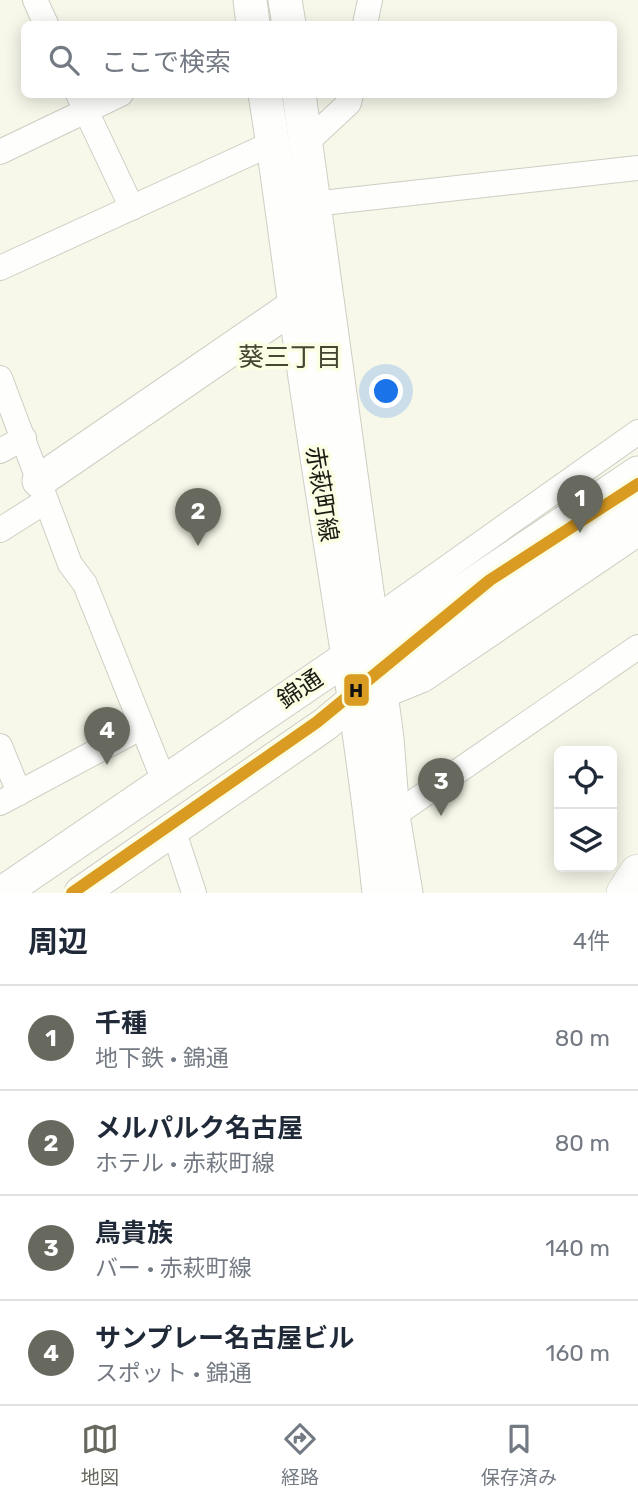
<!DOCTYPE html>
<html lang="ja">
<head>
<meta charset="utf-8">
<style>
  body { margin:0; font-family:Rubik,"Noto Sans JP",sans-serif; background:#f6f6f7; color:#1f2937 }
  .controls { position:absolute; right:21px; bottom:21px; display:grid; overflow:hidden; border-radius:10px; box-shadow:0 4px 18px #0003 }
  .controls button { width:63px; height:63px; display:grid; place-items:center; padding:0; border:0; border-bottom:2px solid #e0e1e3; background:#fff; color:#1f2937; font:35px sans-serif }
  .you { position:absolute; left:387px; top:392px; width:24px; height:24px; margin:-18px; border:5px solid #fff; border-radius:50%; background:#1a73e8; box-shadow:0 0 0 10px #1a73e833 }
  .badge { display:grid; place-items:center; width:46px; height:46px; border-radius:50%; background:#68695e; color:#fff; font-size:23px; font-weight:700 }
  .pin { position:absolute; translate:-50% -58px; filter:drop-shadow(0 2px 4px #0008) }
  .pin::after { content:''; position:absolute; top:37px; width:24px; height:21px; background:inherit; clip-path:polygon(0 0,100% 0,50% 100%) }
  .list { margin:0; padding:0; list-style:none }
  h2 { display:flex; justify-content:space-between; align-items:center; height:91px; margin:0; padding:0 28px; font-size:30px }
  h2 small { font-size:23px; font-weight:400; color:#747a83 }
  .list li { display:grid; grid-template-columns:46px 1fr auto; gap:21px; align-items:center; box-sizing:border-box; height:105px; padding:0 28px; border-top:2px solid #e0e1e3 }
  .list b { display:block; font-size:26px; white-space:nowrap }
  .list p { margin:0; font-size:23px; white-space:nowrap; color:#747a83 }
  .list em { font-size:23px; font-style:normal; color:#747a83 }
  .icon { flex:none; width:38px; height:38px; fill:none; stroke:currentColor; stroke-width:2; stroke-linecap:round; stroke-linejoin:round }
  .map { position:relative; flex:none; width:638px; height:893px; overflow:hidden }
  .search { position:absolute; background:#fff; box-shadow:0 4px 18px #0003; left:21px; right:21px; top:21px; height:77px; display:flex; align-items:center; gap:18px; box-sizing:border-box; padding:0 24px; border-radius:10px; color:#747a83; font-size:26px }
  .sheet { height:511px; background:#fff }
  nav { display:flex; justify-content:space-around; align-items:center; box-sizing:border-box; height:98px; border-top:2px solid #e0e1e3; background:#fff; font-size:19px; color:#747a83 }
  nav a { display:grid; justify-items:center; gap:4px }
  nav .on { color:#68695e }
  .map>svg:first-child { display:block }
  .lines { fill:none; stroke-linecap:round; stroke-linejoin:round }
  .street-casing { stroke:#cecec4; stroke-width:26 }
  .secondary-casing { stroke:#cecec4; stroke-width:35 }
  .primary-casing { stroke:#cecec4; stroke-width:38 }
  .street { stroke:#fefefc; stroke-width:24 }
  .secondary { stroke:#fefefc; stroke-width:33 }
  .primary { stroke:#fefefc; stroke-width:37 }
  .metro-1-casing { stroke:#fcfee4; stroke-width:18 }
  .metro-1 { stroke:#d99b21; stroke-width:12 }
  .labels { text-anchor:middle; stroke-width:7; stroke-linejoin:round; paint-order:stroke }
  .street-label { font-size:24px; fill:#1b1c13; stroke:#fcfee4 }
  .neighbourhood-label { font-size:26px; fill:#464732; stroke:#fcfee4 }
  .line-badge { stroke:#fcfee4; stroke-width:2.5 }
  .pale-badge-label { font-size:19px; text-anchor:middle; font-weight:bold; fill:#111 }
</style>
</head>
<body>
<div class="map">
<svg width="638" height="893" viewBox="0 0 638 893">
  <rect width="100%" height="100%" fill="#f7f8ea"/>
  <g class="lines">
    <defs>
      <g id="street">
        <path d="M35,0L46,24"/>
        <path d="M365,24L370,0"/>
        <path d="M78,94L132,208"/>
        <path d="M306,143L349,103L351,94"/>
        <path d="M0,152L121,94"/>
        <path d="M313,204L638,168"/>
        <path d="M0,268L273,143"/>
        <path d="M0,378L70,564L85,584L164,781"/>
        <path d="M0,451L24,438"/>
        <path d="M0,530L46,501"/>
        <path d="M364,630L370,622L638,432"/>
        <path d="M365,700L381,697L423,680L638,534"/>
        <path d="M0,746L19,793"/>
        <path d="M0,803L142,727"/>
        <path d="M393,816L638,647"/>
        <path d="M173,829L194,893"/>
      </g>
      <g id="secondary">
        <path d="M250,0L253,24"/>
        <path d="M285,0L289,24"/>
        <path d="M265,94C282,197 293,301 309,404C333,567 362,729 379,893"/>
        <path d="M299,94L387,738L393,816L406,893"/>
        <path d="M39,481L294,306L311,301"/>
        <path d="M2,893L348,657L418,621L638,473"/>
        <path d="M81,893L324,725L408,656L638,503"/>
      </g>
      <path id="primary" d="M625,893L638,873"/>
    </defs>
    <use href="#street" class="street-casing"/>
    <use href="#secondary" class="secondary-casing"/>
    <use href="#primary" class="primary-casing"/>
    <use href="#street" class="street"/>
    <use href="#secondary" class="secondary"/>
    <use href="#primary" class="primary"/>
    <defs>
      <path id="metro-1" d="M72,893L317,722L490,580L638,484"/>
    </defs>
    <use href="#metro-1" class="metro-1-casing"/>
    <use href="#metro-1" class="metro-1"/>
  </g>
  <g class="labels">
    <g class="street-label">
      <text transform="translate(322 494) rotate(81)" y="8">赤萩町線</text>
      <text transform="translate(300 689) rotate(-34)" y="8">錦通</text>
    </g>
    <g class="neighbourhood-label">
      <text x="290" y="366">葵三丁目</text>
    </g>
  </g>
  <rect class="line-badge" x="343" y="673" width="27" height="34" rx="7" fill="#d99b21"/>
  <g class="pale-badge-label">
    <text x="356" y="697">H</text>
  </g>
</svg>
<div class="controls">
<button><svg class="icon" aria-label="locate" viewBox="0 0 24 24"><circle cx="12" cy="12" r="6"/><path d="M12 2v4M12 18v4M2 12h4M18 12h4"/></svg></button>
<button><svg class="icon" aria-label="layers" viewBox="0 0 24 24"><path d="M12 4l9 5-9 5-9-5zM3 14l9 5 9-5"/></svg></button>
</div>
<div class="you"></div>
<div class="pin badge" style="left:580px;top:533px">1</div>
<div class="pin badge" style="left:198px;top:546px">2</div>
<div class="pin badge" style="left:441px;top:816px">3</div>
<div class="pin badge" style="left:107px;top:765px">4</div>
<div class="search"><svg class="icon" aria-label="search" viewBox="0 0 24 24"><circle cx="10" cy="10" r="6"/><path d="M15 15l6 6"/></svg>ここで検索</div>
</div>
<section class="sheet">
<h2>周辺<small>4件</small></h2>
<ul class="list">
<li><span class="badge">1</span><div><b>千種</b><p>地下鉄 · 錦通</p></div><em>80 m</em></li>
<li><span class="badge">2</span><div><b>メルパルク名古屋</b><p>ホテル · 赤萩町線</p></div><em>80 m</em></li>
<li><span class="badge">3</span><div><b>鳥貴族</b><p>バー · 赤萩町線</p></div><em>140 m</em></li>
<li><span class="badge">4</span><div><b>サンプレー名古屋ビル</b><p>スポット · 錦通</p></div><em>160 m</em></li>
</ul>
</section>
<nav>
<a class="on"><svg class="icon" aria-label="map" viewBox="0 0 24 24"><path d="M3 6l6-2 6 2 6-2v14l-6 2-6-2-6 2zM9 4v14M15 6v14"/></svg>地図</a>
<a><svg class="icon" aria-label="directions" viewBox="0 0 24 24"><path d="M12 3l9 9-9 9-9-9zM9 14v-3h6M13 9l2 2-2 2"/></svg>経路</a>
<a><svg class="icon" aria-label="saved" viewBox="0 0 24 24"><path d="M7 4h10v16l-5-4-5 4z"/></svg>保存済み</a>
</nav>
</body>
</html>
